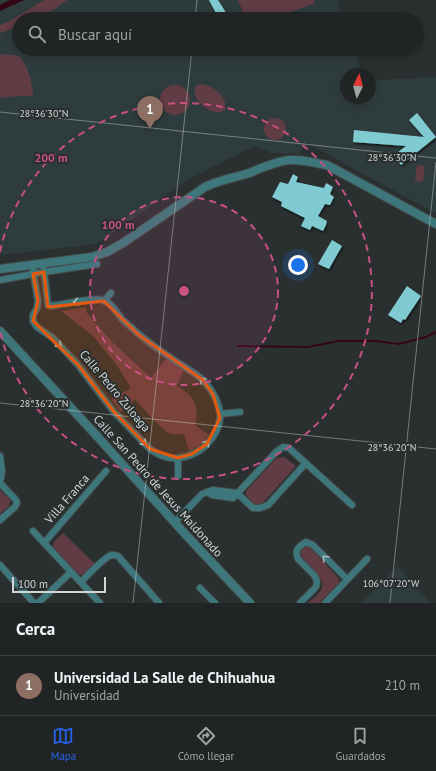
<!DOCTYPE html>
<html lang="es">
<head>
<meta charset="utf-8">
<style>
  body { margin:0; font-family:"PT Sans",sans-serif; background:#2d3031; color:#f1f3f6 }
  .compass { position:absolute; left:340px; top:68px; width:36px; height:36px; border-radius:50%; background:#202424; box-shadow:0 2px 10px #0003; rotate:6deg }
  .scale { position:absolute; left:12px; bottom:10px; width:94px; box-sizing:border-box; padding-left:4px; border:2px solid #d3d6d6; border-top:0; font-size:11px; line-height:14px; white-space:nowrap; color:#d3d6d6; -webkit-text-stroke:3px #2a3030; paint-order:stroke }
  .you { position:absolute; left:298px; top:265px; width:14px; height:14px; margin:-10px; border:3px solid #fff; border-radius:50%; background:#1a73e8; box-shadow:0 0 0 6px #1a73e833 }
  .badge { display:grid; place-items:center; width:26px; height:26px; border-radius:50%; background:#2563eb; color:#fff; font-size:13px; font-weight:700 }
  .pin { position:absolute; translate:-50% -33px; filter:drop-shadow(0 1px 2px #0008) }
  .pin::after { content:''; position:absolute; top:21px; width:14px; height:12px; background:inherit; clip-path:polygon(0 0,100% 0,50% 100%) }
  .list { margin:0; padding:0; list-style:none }
  h2 { display:flex; justify-content:space-between; align-items:center; height:52px; margin:0; padding:0 16px; font-size:17px }
  h2 small { font-size:13px; font-weight:400; color:#a2a4a6 }
  .list li { display:grid; grid-template-columns:26px 1fr auto; gap:12px; align-items:center; box-sizing:border-box; height:60px; padding:0 16px; border-top:1px solid #3d4141 }
  .list b { display:block; font-size:15px; white-space:nowrap }
  .list p { margin:0; font-size:13px; white-space:nowrap; color:#a2a4a6 }
  .list em { font-size:13px; font-style:normal; color:#a2a4a6 }
  .icon { flex:none; width:22px; height:22px; fill:none; stroke:currentColor; stroke-width:2; stroke-linecap:round; stroke-linejoin:round }
  .map { position:relative; flex:none; width:436px; height:603px; overflow:hidden }
  .search { position:absolute; background:#202424; box-shadow:0 2px 10px #0003; left:12px; right:12px; top:12px; height:44px; display:flex; align-items:center; gap:10px; box-sizing:border-box; padding:0 14px; border-radius:22px; color:#a2a4a6; font-size:15px }
  .sheet { height:112px; background:#202424 }
  nav { display:flex; justify-content:space-around; align-items:center; box-sizing:border-box; height:56px; border-top:1px solid #3d4141; background:#202424; font-size:11px; color:#a2a4a6 }
  nav a { display:grid; justify-items:center; gap:2px }
  nav .on { color:#2563eb }
  .map>svg:first-child { display:block }
  .built { fill:#2f3c3d }
  .green { fill:#613c45 }
  .water { fill:#340515 }
  .lines { fill:none; stroke-linecap:round; stroke-linejoin:round }
  .stream { stroke:#340515; stroke-width:2 }
  .building { fill:#80cbd2; filter:url(#shadow) }
  .minor-casing { stroke:#454b4b; stroke-width:8 }
  .tertiary-casing { stroke:#454b4b; stroke-width:10 }
  .minor { stroke:#3d777c; stroke-width:6 }
  .tertiary { stroke:#3d777c; stroke-width:8 }
  .oneway { stroke:#aebec0 }
  .marked { fill:#e8590c; fill-opacity:0.2; stroke:#e8590c; stroke-width:3; stroke-linejoin:round }
  .ticks { fill:none; stroke:#d3d6d6; stroke-width:1; stroke-opacity:0.45 }
  .ring { fill:none; stroke:#c75180; stroke-width:2; stroke-dasharray:7 5 }
  .labels { text-anchor:middle; stroke-width:4; stroke-linejoin:round; paint-order:stroke }
  .street-label { font-size:12px; fill:#d3d6d6; stroke:#2a3030 }
  .ticks-label { font-size:10px; text-anchor:middle; fill:#d3d6d6; stroke:#2a3030; stroke-width:4; stroke-linejoin:round; paint-order:stroke }
  .centre { fill:#c75180; stroke:#2a3030; stroke-width:2 }
  .ring-label { font-size:12px; text-anchor:middle; font-weight:bold; fill:#c75180; stroke:#2a3030; stroke-width:4; stroke-linejoin:round; paint-order:stroke }
</style>
</head>
<body>
<div class="map">
<svg width="436" height="603" viewBox="0 0 436 603">
  <defs>
    <filter id="shadow"><feDropShadow dx="1" dy="2" stdDeviation="1" flood-color="#0009"/></filter>
  </defs>
  <rect width="100%" height="100%" fill="#2a3030"/>
  <g class="built">
    <path d="M0,0H337L343,19H19V49H354L361,70L367,74H346V98H370V76L380,80L436,77V212L435,213L396,192L309,144L307,143L299,154L273,153L254,146L189,179L97,244L0,255Z"/>
    <path d="M397,566L431,603H361Z"/>
  </g>
  <g class="green">
    <path d="M44,0H67L45,16L43,13L31,19H19V26L15,28L0,33V25L10,21Z"/>
    <path d="M238,0H314L315,3L273,19H246Z"/>
    <path d="M5,54L19,56C29,67 32,82 33,96H18L0,98V55Z"/>
    <path d="M199,84C212,84 228,96 225,110C213,118 191,101 195,87Z"/>
    <circle cx="175" cy="100" r="15"/>
    <circle cx="275" cy="129" r="11"/>
    <path d="M417,165L425,166L423,182L415,181Z"/>
    <path d="M86,307L87,313L111,341L151,378L166,359L184,370L177,386C194,396 200,405 195,425L209,435L202,444L189,451L184,434C180,434 176,435 171,434C163,432 142,407 135,399L121,412L111,399L131,388L116,364L93,336L61,311Z"/>
    <path d="M284,457L295,465V467L260,506L255,505L246,495V491L277,458Z"/>
    <path d="M0,490L10,500L9,506L0,514Z"/>
    <path d="M63,533L95,564L84,575H80L77,573L53,548V543Z"/>
    <path d="M305,546L310,547L339,579V583L319,603H308C312,599 318,595 321,590C331,573 288,559 305,546Z"/>
  </g>
  <path class="water" d="M10,0H24L0,11V5Z"/>
  <g class="lines">
    <path class="stream" d="M238,346L308,347L338,341H375L399,344L426,337L436,332"/>
  </g>
  <g class="building">
    <path d="M209,0H218L230,19H219Z"/>
    <path d="M417,113L436,137L401,165L393,156L406,146L353,142L354,130L424,137L409,120Z"/>
    <path d="M293,174L298,177L296,182L324,188L326,183L333,187L330,194L334,197L330,205L325,204L318,216L327,221L326,225L323,231L312,226L310,230L301,226L305,218L281,206L282,202L272,197L280,182L288,184Z"/>
    <path d="M332,240L342,246L329,269L318,264Z"/>
    <path d="M407,286L421,296L405,320L403,319L401,323L388,315Z"/>
  </g>
  <g class="lines">
    <defs>
      <g id="minor">
        <path d="M32,265L38,301L37,308L33,315V321L37,327L53,338L78,365L114,412L150,449C158,455 168,459 178,458C202,456 225,432 219,407C216,397 211,389 204,381C196,373 186,368 177,362C161,351 145,341 131,327C128,325 125,322 122,319C116,312 112,303 103,300C94,297 63,304 52,306L48,305L43,263"/>
        <path d="M0,280L44,272L97,264"/>
        <path d="M104,301L111,293"/>
        <path d="M220,414L240,412"/>
        <path d="M0,456L2,471L0,483L16,500L17,503L15,507L0,520"/>
        <path d="M178,458V476"/>
        <path d="M207,492L212,495L233,498L277,451L283,447L289,448L352,505"/>
        <path d="M175,522L202,494L213,490L237,493L253,508H260L268,505L305,464"/>
        <path d="M33,531L100,603"/>
        <path d="M44,543L106,471"/>
        <path d="M0,565L34,603"/>
        <path d="M81,582C86,577 105,556 112,555C114,555 115,555 118,556L159,603"/>
        <path d="M200,588L215,603"/>
        <path d="M38,603L71,572"/>
        <path d="M300,603L315,588C318,584 317,579 314,575L298,559C294,550 299,546 306,542L313,545L347,579"/>
        <path d="M325,603L367,559"/>
      </g>
      <g id="tertiary">
        <path d="M0,269L92,257L107,252L123,243L205,187C219,180 234,178 249,173C262,168 276,161 290,160C302,159 315,163 327,165L436,224"/>
        <path d="M0,331L96,435L186,535L250,603"/>
      </g>
    </defs>
    <use href="#minor" class="minor-casing"/>
    <use href="#tertiary" class="tertiary-casing"/>
    <use href="#minor" class="minor"/>
    <use href="#tertiary" class="tertiary"/>
  </g>
  <defs><path id="oneway-chevron" d="M-2-3.5L2.5 0L-2 3.5" fill="none" stroke-width="1.6" stroke-linecap="round" stroke-linejoin="round"/></defs>
  <g class="oneway">
    <use href="#oneway-chevron" transform="translate(76 302) rotate(171)"/>
    <use href="#oneway-chevron" transform="translate(59 345) rotate(45)"/>
    <use href="#oneway-chevron" transform="translate(202 380) rotate(-138)"/>
    <use href="#oneway-chevron" transform="translate(144 443) rotate(45)"/>
    <use href="#oneway-chevron" transform="translate(207 443) rotate(-47)"/>
    <use href="#oneway-chevron" transform="translate(325 558) rotate(-135)"/>
  </g>
  <path class="marked" d="M44,272L48,307L104,301L139,335L203,380L213,394L220,418L207,444L192,454L178,458L150,449L114,412L78,365L33,321L38,301L33,274Z"/>
  <path class="ticks" d="M195,19L197,0M0,112L436,158M0,403L436,449M133,603L192,49M390,603L436,162"/>
  <circle cx="184" cy="291" r="94" fill="#c75180" fill-opacity=".12"/>
  <g class="ring">
    <circle cx="184" cy="291" r="94"/>
    <path d="M0 252A188 188 0 1 1 0 330"/>
  </g>
  <g class="labels">
    <g class="street-label">
      <text transform="translate(115 391) rotate(50)" y="4">Calle Pedro Zuloaga</text>
      <text transform="translate(158 486) rotate(48)" y="4">Calle San Pedro de Jesus Maldonado</text>
      <text transform="translate(67 499) rotate(-49)" y="4">Villa Franca</text>
    </g>
  </g>
  <g class="ticks-label">
    <text x="44" y="117">28°36'30"N</text>
    <text x="392" y="161">28°36'30"N</text>
    <text x="44" y="407">28°36'20"N</text>
    <text x="392" y="451">28°36'20"N</text>
    <text x="391" y="587">106°07'20"W</text>
  </g>
  <circle cx="184" cy="291" r="6" class="centre"/>
  <g class="ring-label">
    <text x="51" y="162">200 m</text>
    <text x="118" y="229">100 m</text>
  </g>
</svg>
<svg class="compass" viewBox="-18 -18 36 36"><path d="M0-13l5 13h-10z" fill="#e53935"/><path d="M0 13l5-13h-10z" fill="#a2a4a6"/></svg>
<div class="scale">100 m</div>
<div class="you"></div>
<div class="pin badge" style="left:150px;top:129px;background:#8d6e63">1</div>
<div class="search"><svg class="icon" aria-label="search" viewBox="0 0 24 24"><circle cx="10" cy="10" r="6"/><path d="M15 15l6 6"/></svg>Buscar aquí</div>
</div>
<section class="sheet">
<h2>Cerca<small></small></h2>
<ul class="list">
<li><span class="badge" style="background:#8d6e63">1</span><div><b>Universidad La Salle de Chihuahua</b><p>Universidad</p></div><em>210 m</em></li>
</ul>
</section>
<nav>
<a class="on"><svg class="icon" aria-label="map" viewBox="0 0 24 24"><path d="M3 6l6-2 6 2 6-2v14l-6 2-6-2-6 2zM9 4v14M15 6v14"/></svg>Mapa</a>
<a><svg class="icon" aria-label="directions" viewBox="0 0 24 24"><path d="M12 3l9 9-9 9-9-9zM9 14v-3h6M13 9l2 2-2 2"/></svg>Cómo llegar</a>
<a><svg class="icon" aria-label="saved" viewBox="0 0 24 24"><path d="M7 4h10v16l-5-4-5 4z"/></svg>Guardados</a>
</nav>
</body>
</html>
